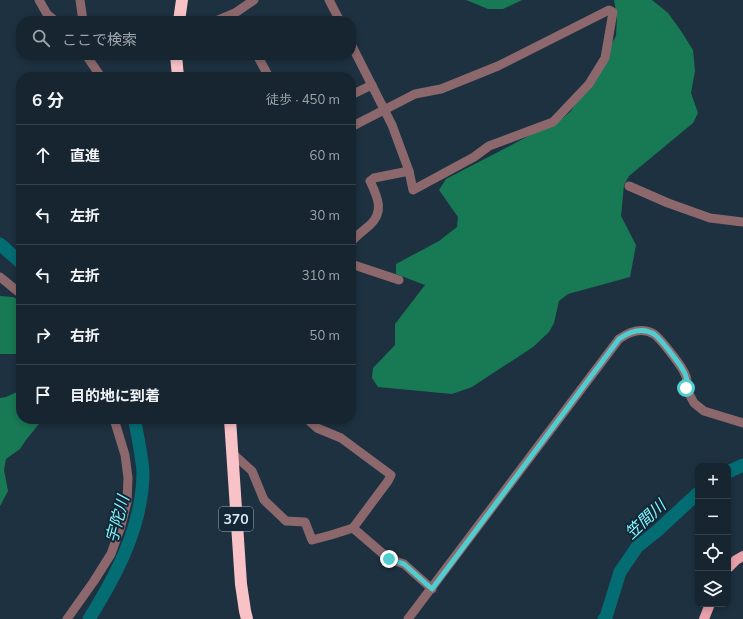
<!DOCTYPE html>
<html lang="ja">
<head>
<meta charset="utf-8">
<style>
  body { margin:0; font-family:Mulish,"Noto Sans JP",sans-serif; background:#23313c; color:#f1f3f6 }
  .controls { position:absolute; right:12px; bottom:12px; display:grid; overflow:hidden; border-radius:8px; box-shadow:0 2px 6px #0003 }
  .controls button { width:36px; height:36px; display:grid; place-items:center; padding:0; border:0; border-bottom:1px solid #35424c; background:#162530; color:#f1f3f6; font:20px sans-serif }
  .stop { position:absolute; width:12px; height:12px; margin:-9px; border:3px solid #52cdcf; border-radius:50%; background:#fff }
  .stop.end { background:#52cdcf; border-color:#fff; box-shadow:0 1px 4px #0008 }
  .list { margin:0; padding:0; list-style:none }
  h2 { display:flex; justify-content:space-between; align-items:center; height:52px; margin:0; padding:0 16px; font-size:17px }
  h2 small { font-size:13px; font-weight:400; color:#9ea5ab }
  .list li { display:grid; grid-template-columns:26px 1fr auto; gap:12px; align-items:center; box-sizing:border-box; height:60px; padding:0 16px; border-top:1px solid #35424c }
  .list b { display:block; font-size:15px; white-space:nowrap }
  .list em { font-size:13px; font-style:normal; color:#9ea5ab }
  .icon { flex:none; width:22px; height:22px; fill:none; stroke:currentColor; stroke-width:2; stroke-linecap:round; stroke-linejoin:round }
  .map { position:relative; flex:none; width:743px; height:619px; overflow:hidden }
  .search { position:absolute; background:#162530; box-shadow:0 2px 6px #0003; left:16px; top:16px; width:340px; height:44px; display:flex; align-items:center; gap:10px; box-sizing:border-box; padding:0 14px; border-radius:16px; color:#9ea5ab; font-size:15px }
  .panel { position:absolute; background:#162530; box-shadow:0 2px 6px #0003; left:16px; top:72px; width:340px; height:352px; border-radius:16px }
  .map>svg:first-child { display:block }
  .forest { fill:#187955 }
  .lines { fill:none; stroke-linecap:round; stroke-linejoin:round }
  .river { stroke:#036d73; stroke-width:13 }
  .minor { stroke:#8c686c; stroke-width:9 }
  .major { stroke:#e9a0a8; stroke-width:10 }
  .highway { stroke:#f8c2c7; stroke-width:12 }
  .route { stroke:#52cdcf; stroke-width:5 }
  .labels { text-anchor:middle; stroke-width:4; stroke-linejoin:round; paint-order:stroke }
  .shield { fill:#132736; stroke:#a0aeba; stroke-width:1 }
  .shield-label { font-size:14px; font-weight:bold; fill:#dce8f2 }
  .water-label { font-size:16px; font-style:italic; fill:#82f6fe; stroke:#132736 }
</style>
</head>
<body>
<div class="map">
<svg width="743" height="619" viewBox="0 0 743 619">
  <rect width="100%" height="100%" fill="#1d3140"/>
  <g class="forest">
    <path d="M466,0H522L503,9H488Z"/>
    <path d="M614,0H652L668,13L681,31L693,50L695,71L691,93L698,113L693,123L629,176L624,185L621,216L636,245L630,277L568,294L559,301L554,323L549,332L533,347L472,387L452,394L378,387L372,378L373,368L395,345V324L425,285L396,274V264L439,241L457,227L458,217L439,190L446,179L563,118L571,111L616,36L617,16Z"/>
    <path d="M0,296L13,297L21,301V354H0Z"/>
    <path d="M21,390V419H43L26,440L20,449L6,459L4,470L8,491L0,506V398L6,397Z"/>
  </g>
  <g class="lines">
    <g class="river">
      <path d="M0,244L21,263"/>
      <path d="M728,472L743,465"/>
      <path d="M89,619C117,574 142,527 143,474C143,466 141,457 140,449C138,439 137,429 134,419"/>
      <path d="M604,619L606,617L620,572L637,547L657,531L698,493"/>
    </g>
    <g class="minor">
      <path d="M39,0L47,14L55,21"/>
      <path d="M80,0L83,21"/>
      <path d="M329,0L340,21"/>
      <path d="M216,21L235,13L254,0"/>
      <path d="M351,44L392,125L409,171L413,190L474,157L489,146L553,122L589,84L605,58L613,12L609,10L498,66L441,89L415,94L351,127"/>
      <path d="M86,55L101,77"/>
      <path d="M257,55L269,77"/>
      <path d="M351,95L372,85"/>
      <path d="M629,186L668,203L710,218L743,222"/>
      <path d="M351,242C356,236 364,230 370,225C385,211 377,196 370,181L374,178L409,171"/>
      <path d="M351,264L399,280"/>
      <path d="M0,277L21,294"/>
      <path d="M231,452L252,471L264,500L286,521L305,522L312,540L331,535L353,528L388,481L391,475L341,438L317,428L307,419"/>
      <path d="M353,528L389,559L404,564L432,589"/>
      <path d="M67,619L94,581L111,554L121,526L127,502L128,478L125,455L114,419"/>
      <path d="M408,619L619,339C629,332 642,327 654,334C660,338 679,363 683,370C686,375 688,382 686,388L694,403L704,411L743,423"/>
    </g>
    <g class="major">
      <path d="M728,568L736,560L743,556"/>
      <path d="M704,619L710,604"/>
    </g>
    <g class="highway">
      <path d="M179,21L182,0"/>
      <path d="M176,55L178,77"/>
      <path d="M230,419L241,584L245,611L247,619"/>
    </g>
  </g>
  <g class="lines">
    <path class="route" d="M389,559L404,564L432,589L619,339C629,332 642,327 654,334C660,338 679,363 683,370C686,375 688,382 686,388"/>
  </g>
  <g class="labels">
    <rect class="shield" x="219" y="507" width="34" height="24" rx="3"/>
    <g class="shield-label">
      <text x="236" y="524">370</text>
    </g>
    <g class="water-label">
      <text transform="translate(117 519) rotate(-75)" y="6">宇陀川</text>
      <text transform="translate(645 519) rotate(-43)" y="6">笠間川</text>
    </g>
  </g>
</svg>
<div class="controls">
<button>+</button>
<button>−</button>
<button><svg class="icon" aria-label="locate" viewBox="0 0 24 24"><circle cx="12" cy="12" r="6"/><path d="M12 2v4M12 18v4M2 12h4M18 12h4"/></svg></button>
<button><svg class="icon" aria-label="layers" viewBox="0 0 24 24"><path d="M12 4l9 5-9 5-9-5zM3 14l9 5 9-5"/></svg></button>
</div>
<div class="stop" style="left:686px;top:388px"></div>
<div class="stop end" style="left:389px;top:559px"></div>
<div class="search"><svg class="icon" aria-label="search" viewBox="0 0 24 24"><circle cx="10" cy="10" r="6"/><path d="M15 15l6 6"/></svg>ここで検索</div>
<section class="panel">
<h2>6 分<small>徒歩 · 450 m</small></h2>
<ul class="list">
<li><svg class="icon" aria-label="ahead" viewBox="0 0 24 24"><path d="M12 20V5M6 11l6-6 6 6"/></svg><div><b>直進</b></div><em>60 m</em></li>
<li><svg class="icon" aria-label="left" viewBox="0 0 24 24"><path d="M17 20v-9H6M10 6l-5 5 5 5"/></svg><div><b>左折</b></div><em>30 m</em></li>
<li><svg class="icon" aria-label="left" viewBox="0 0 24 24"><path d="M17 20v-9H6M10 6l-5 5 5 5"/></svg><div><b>左折</b></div><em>310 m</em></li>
<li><svg class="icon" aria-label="right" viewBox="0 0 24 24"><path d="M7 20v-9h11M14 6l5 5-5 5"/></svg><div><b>右折</b></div><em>50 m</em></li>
<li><svg class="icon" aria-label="arrive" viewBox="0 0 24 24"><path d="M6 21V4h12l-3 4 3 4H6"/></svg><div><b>目的地に到着</b></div></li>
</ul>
</section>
</div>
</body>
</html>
